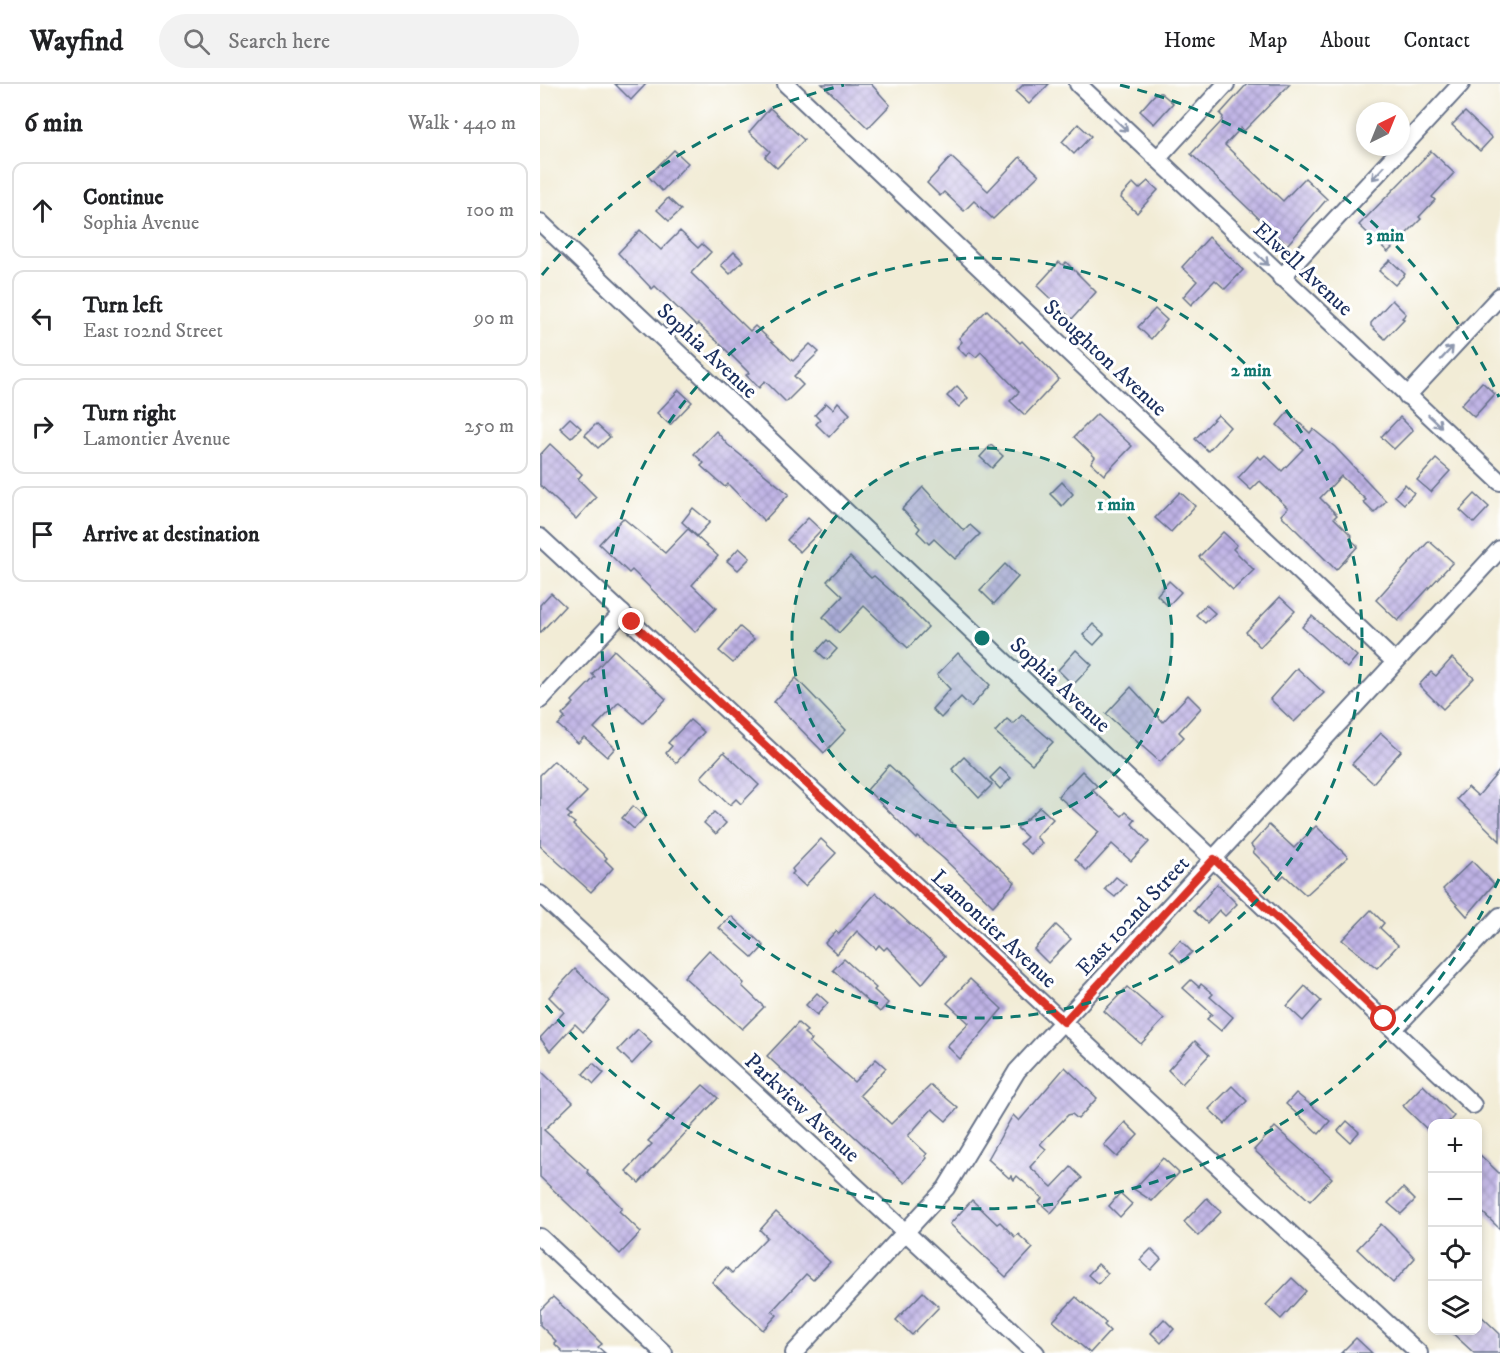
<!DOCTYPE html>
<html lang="en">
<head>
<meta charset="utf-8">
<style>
  body { margin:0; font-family:"IM FELL DW Pica",serif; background:#f2f2f2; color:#202124 }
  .controls { position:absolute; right:18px; bottom:18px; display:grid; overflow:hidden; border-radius:12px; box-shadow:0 3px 9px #0003 }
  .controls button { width:54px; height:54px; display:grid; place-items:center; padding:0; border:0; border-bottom:2px solid #e0e0e0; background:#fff; color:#202124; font:30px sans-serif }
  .compass { position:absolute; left:816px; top:18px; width:54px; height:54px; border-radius:50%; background:#fff; box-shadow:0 3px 9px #0003; rotate:43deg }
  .stop { position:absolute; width:18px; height:18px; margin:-14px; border:4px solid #d93025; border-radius:50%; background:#fff }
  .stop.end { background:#d93025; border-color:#fff; box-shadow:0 2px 6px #0008 }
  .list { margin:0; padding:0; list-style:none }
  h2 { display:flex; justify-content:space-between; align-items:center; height:78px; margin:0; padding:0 24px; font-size:26px }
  h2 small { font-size:20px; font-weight:400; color:#757577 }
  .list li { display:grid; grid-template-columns:39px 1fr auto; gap:18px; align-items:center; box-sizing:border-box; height:96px; margin:0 12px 12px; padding:0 12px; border:2px solid #e0e0e0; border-radius:12px }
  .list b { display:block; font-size:22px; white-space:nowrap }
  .list p { margin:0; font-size:20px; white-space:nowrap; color:#757577 }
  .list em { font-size:20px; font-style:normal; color:#757577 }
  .icon { flex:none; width:33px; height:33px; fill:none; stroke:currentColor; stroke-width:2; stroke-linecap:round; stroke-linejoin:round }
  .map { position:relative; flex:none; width:960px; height:1269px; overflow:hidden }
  header { display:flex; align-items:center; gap:36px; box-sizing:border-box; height:84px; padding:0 30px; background:#fff; border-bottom:2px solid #e0e0e0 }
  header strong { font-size:28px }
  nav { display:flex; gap:33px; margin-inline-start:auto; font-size:21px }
  .search { width:420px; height:54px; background:#f2f2f2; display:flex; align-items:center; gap:15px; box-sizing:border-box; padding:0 21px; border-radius:33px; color:#757577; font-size:22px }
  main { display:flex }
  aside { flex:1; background:#fff }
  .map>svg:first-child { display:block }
  .building { fill:url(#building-cross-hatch) }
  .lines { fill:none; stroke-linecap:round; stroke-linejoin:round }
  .minor-casing { stroke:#667188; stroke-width:20 }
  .minor { stroke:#fff; stroke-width:16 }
  .oneway { stroke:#8d97ae }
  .route { stroke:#d93025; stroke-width:8 }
  .ring { fill:none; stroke:#0f766e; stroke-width:3; stroke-dasharray:10 8 }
  .labels { text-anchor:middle; stroke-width:6; stroke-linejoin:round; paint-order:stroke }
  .street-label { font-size:22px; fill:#1b2f5e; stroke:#fff }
  .centre { fill:#0f766e; stroke:#fff; stroke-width:3 }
  .ring-label { font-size:18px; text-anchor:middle; font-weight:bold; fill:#0f766e; stroke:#fff; stroke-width:6; stroke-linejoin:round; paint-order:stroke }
</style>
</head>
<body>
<header>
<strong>Wayfind</strong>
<div class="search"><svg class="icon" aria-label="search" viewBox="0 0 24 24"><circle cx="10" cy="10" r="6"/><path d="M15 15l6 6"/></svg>Search here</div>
<nav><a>Home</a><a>Map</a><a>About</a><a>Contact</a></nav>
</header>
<main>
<aside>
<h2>6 min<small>Walk · 440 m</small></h2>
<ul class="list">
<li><svg class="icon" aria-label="ahead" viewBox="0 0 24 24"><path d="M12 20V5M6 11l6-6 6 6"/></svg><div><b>Continue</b><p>Sophia Avenue</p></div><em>100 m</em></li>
<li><svg class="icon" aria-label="left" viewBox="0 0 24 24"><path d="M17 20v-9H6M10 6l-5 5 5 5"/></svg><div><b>Turn left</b><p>East 102nd Street</p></div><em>90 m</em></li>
<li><svg class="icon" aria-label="right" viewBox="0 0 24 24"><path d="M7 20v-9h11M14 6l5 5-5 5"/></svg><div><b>Turn right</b><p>Lamontier Avenue</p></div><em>250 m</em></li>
<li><svg class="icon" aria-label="arrive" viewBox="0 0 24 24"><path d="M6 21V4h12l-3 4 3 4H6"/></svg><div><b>Arrive at destination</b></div></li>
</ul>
</aside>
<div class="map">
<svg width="960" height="1269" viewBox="0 0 960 1269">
  <defs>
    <pattern id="building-cross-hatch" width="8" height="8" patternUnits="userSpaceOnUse" patternTransform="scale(1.5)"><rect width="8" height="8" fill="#bfb3e5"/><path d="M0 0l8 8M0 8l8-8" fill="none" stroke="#9a92bd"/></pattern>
  </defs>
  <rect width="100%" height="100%" fill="#fff"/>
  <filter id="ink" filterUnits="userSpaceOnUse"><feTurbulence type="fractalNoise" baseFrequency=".0167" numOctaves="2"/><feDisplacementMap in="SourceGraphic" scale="12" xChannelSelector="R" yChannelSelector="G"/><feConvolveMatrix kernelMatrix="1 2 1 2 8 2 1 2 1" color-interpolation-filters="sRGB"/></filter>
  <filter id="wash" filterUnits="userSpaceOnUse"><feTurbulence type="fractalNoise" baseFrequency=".008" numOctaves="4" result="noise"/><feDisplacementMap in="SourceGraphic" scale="24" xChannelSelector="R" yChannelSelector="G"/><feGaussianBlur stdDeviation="1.35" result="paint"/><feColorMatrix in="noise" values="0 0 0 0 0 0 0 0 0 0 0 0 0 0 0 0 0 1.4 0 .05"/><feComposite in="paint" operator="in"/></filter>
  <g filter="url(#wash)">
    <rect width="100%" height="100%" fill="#f2ecd6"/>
    <g id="blocks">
      <g class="building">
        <path d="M75,0H106L91,16Z"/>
        <path d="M282,0H331L350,21L328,44Z"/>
        <path d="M484,0H509L489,20L476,8Z"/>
        <path d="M707,0H750L704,47L701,44L685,61L743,117L765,94L787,115L747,161L651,70L682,37L683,33L680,30Z"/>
        <path d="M616,9H621L633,19L614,40L600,27Z"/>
        <path d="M230,24L264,56L237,84L225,73L230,67L209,48Z"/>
        <path d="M925,28L952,54L940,67L912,41Z"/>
        <path d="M538,40L551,52L534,70L522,58Z"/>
        <path d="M134,66L148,79L122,107L108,92Z"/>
        <path d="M891,67L914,89L892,113L895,116L879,133L881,135L848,168L819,141Z"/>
        <path d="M411,73L448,107L480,73L499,91L453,135L434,117L424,127L404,108L400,112L387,99Z"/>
        <path d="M608,97L618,106L597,129L581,114L582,111L593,99L599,105Z"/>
        <path d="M128,114L141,126L129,137L117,126Z"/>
        <path d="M100,146L121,166L140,147L158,164L162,160L171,168L151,189L210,247L215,242L253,277L270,260L279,268L254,292L263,301L246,318L225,297L219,304L206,291L209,289L180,260L158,240L156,242L115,202L112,205L78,169Z"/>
        <path d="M669,153L703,186L685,205L675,196L651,221L643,213L657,197L642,183Z"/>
        <path d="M194,168L203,177L190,190L181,181Z"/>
        <path d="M850,176L865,190L855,201L839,187Z"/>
        <path d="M519,178L523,181L526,178L556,208L532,235L497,202Z"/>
        <path d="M852,216L866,230L862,234L864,235L845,255L831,242V239Z"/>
        <path d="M615,225L627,236L611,255L598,243Z"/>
        <path d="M447,226L480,259L482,257L519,295L485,331L470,317L479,308L441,268L436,273L430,268L426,272L417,263L422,258L419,254Z"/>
        <path d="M942,298L955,310L934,333L921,321Z"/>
        <path d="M417,302L428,314L419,323L407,312Z"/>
        <path d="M139,306L152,318L130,341L117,329Z"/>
        <path d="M298,318L310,330L289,353L276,340L280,336L275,331L286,319L293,325Z"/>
        <path d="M748,328L770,349L773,345L795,363L846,417L834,429L823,418L826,416L801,392L780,414L797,431L794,434L812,452L810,455L818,462L796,486L741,431L748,424L720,397L711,406L698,394L718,372L721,375L725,371L742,387L763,365L737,341Z"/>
        <path d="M557,330L592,362L564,391L551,379L555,373L534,353Z"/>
        <path d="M678,331L690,343L668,367L655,355Z"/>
        <path d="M860,333L873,346L854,365L841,353Z"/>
        <path d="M30,334L41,344L31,354L20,344Z"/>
        <path d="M56,340L70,353L58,364L45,351Z"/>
        <path d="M176,347L188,361L249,410L224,437L188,400L185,403L161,382L164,379L154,370Z"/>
        <path d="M10,360L42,390L38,395L56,413L36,435L0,401V371Z"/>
        <path d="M451,361L463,372L452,384L440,373Z"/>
        <path d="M896,375L910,387L891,408L877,396Z"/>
        <path d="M522,398L533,410L522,422L510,410Z"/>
        <path d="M865,400L874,409L864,420L855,412Z"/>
        <path d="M383,403L424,447L430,441L440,450L415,475L394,455L389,460L377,448L380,444L362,425Z"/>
        <path d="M640,408L655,422L631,448L615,434Z"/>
        <path d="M935,410L949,423L934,439L920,426Z"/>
        <path d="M153,424L170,438L157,452L142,438Z"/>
        <path d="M83,434L125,469L148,445L178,472L152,501L176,524L155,548L92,486L89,489L59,460Z"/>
        <path d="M268,434L281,446L260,468L247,456Z"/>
        <path d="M683,448L697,461L693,465L714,486L693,506L659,473Z"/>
        <path d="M889,457L913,478L858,537L836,516Z"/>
        <path d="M199,464L210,474L198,486L187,477Z"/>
        <path d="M310,473L331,494L334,492L358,513L388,543L368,564L324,522L299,549L283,533L303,512L287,497Z"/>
        <path d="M465,480L478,493L454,520L440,506Z"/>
        <path d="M629,497L641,508L628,522L617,511Z"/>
        <path d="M11,509L25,522L0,549V521Z"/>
        <path d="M740,513L755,527L720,563L706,548Z"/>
        <path d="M666,521L675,529L665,539L656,531Z"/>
        <path d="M772,532L817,572L807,584L762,543Z"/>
        <path d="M553,540L564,550L554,561L543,551Z"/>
        <path d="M200,543L214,555L193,579L179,567Z"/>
        <path d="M287,556L297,565L287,576L277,567Z"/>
        <path d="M74,566L126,615L103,639L79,618L54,644L75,664L67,673L44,653L38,659L18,641L25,634L22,631L34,619L32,617L55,593L52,590Z"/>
        <path d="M536,566L552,581L533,601L518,586Z"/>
        <path d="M418,569L450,601L431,623L421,613L401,634L392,625L410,605L397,591Z"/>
        <path d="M912,574L934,594L903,625L879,601L891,588L896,592Z"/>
        <path d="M757,584L784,609L754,638L730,615Z"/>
        <path d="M256,594L306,646L284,669L234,618Z"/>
        <path d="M591,603L623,638L648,611L661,624L639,648L644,653L620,678L566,630Z"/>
        <path d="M482,631L513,658L492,680L455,648L467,635L473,640Z"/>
        <path d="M150,636L164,648L136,679L126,669L132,662L128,659Z"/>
        <path d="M841,649L861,667L833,699L812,680Z"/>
        <path d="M184,668L219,701L201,720L196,715L190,721L161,693Z"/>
        <path d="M424,673L452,701L439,714L412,685Z"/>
        <path d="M14,677L47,708L27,728L31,731L28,734L35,739L33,741L67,774L65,776L73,784L51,808L0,762V691Z"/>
        <path d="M349,681L475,798L453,822L403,774L378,753L377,755L327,706Z"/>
        <path d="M460,684L471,694L460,705L450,694Z"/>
        <path d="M960,686V757L917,715L928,703L938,712Z"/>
        <path d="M542,687L557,702L552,706L582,732L586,728L595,736L592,740L609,758L591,777L572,760L547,787L535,775L559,748L518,712Z"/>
        <path d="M93,722L105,733L94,745L82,734Z"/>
        <path d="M500,723L513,735L496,753L502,759L491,770L480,760L487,753L477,744Z"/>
        <path d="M174,728L186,739L176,750L164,739Z"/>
        <path d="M729,741L754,764L776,742L808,773L766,811L744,791L740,795L713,768L715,766L711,761Z"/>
        <path d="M281,755L296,769L265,802L252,790L254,788L252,785Z"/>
        <path d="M932,777L954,800L927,832L903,805Z"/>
        <path d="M576,793L586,801L575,813L565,805Z"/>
        <path d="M677,800L697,820L685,832L679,826L667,839L654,827Z"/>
        <path d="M336,809L405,872L382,900L347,863L344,866L339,861L336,865L317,847L297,870L285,859L296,847L299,850Z"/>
        <path d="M831,826L844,839L840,844L858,861L837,884L802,856Z"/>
        <path d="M191,832L224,862L213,874L179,844Z"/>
        <path d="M516,841L531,855L508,879L494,865Z"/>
        <path d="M640,856L652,868L641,879L630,867Z"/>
        <path d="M169,866L204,899L202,902L224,923L202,945L144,893Z"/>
        <path d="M304,875L336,904L334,906L348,919L340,928L293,886Z"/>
        <path d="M35,885L69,917L43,948L35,940L10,967L0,954L24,928L9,913Z"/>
        <path d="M430,895L462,925L420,975L407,962L429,939L407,919Z"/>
        <path d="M651,896L659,903L661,900L673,910L670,913L693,933L681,947L667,935L672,930L643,904Z"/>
        <path d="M765,902L781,917L763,937L747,922Z"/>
        <path d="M587,903L624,935L601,960L564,927Z"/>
        <path d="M277,909L288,919L277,931L266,921Z"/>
        <path d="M258,939L267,947L264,949L272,956L269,958L314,998L336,975L346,984L320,1011L351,1040L391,1001L418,1024L406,1037L392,1025L368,1052L387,1070L385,1072L387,1074L365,1099L227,972Z"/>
        <path d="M98,945L112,958L92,980L78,966Z"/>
        <path d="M655,957L669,971L642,1000L628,986Z"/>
        <path d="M53,979L64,989L54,1000L43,990Z"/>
        <path d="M525,983L557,1014L538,1035L532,1030L528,1031L500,1060L506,1065L490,1083L512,1103L531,1083L542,1094L511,1129L499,1118L502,1114L477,1092L474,1096L471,1092L469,1094L448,1075L473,1031L479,1037Z"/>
        <path d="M0,986L33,1018L4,1046L48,1086L47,1088L82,1124L79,1127L101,1148L80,1170L0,1093Z"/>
        <path d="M163,1001L178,1014L99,1099L86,1087L112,1060L108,1057Z"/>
        <path d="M883,1001L914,1032L907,1040H892V1050L863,1022Z"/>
        <path d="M692,1002L707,1017L685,1040L669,1025Z"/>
        <path d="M756,1009L790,1037L779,1050L746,1020Z"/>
        <path d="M807,1037L819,1048L810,1058L798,1047Z"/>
        <path d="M585,1038L598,1051L577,1073L564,1061Z"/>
        <path d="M735,1043L792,1094L770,1117L714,1066Z"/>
        <path d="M938,1069L960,1090V1145L938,1124Z"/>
        <path d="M623,1074L639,1089L612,1117L594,1105Z"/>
        <path d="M863,1104L875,1116L861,1130L848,1119Z"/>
        <path d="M580,1109L592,1120L580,1133L569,1122Z"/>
        <path d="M667,1114L681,1128L658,1152L644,1138Z"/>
        <path d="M432,1116L457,1140L460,1138L475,1153L478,1150L493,1164L466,1193L410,1140Z"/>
        <path d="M236,1128L290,1178L273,1196L266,1190L232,1227L237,1231L223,1246L172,1198L186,1183L192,1189L227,1153L220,1146Z"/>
        <path d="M841,1140L875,1174L853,1199L817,1165Z"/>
        <path d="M611,1165L621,1175L611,1186L600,1176Z"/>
        <path d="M558,1180L568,1189L558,1200L548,1191Z"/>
        <path d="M752,1194L766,1207L741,1235L726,1221Z"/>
        <path d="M383,1208L399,1223L372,1251L356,1236Z"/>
        <path d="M13,1213L62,1260L58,1263L65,1269H24L14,1259L16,1257L0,1241V1226Z"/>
        <path d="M536,1213L566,1239L564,1241L570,1247L550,1269L513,1237Z"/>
        <path d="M938,1229L960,1250V1269H934L909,1246H938Z"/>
        <path d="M624,1235L634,1245L621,1259L611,1249Z"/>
        <path d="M816,1254L832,1269H801Z"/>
      </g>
    </g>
  </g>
  <g filter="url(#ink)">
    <use href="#blocks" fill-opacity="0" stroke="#667188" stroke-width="1.5"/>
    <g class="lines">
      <defs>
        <g id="minor">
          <path d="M246,0L855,578"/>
          <path d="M538,0L960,398"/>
          <path d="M617,75L686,0"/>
          <path d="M0,138L933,1021"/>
          <path d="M741,194L921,0"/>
          <path d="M867,312L960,212"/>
          <path d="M0,453L879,1269"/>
          <path d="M0,616L82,529"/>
          <path d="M0,810L496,1269"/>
          <path d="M854,945L960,832"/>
          <path d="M0,1153L124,1269"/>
          <path d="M254,1269L406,1104L477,987L960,465"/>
        </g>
      </defs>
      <use href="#minor" class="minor-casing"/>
      <use href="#minor" class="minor"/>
    </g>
    <defs><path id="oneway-shaft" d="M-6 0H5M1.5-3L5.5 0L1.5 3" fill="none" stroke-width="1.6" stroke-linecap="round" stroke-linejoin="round" transform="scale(1.5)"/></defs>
    <g class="oneway">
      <use href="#oneway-shaft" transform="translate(581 41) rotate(44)"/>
      <use href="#oneway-shaft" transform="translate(838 89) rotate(133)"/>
      <use href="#oneway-shaft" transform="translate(722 175) rotate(44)"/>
      <use href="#oneway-shaft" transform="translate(907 269) rotate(-47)"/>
      <use href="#oneway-shaft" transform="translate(895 337) rotate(43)"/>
    </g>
  </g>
  <g class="lines" filter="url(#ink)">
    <path class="route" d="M92,538L524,938L674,775L844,935"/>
  </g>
  <circle cx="442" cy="554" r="190" fill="#0f766e" fill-opacity=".12"/>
  <g class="ring">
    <circle cx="442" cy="554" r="190"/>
    <circle cx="442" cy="554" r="380"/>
    <path d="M959 795A570 570 0 0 1 2 917M2 191A570 570 0 0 1 304 1M580 1A570 570 0 0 1 959 313"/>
  </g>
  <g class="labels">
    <g class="street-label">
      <text transform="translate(764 184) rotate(43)" y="8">Elwell Avenue</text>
      <text transform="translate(168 266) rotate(43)" y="8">Sophia Avenue</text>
      <text transform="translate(566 273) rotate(43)" y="8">Stoughton Avenue</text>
      <text transform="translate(521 600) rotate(43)" y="8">Sophia Avenue</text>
      <text transform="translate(592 831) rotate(-47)" y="8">East 102nd Street</text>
      <text transform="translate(455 844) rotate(43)" y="8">Lamontier Avenue</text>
      <text transform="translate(263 1023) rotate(43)" y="8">Parkview Avenue</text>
    </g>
  </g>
  <circle cx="442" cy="554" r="9" class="centre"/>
  <g class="ring-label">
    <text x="845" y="157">3 min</text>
    <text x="711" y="292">2 min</text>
    <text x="576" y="426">1 min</text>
  </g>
</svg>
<div class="controls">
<button>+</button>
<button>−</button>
<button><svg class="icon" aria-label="locate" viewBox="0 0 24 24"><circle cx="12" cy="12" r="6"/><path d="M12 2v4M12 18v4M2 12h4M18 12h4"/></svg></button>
<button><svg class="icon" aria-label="layers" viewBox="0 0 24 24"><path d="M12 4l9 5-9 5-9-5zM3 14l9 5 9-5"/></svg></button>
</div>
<svg class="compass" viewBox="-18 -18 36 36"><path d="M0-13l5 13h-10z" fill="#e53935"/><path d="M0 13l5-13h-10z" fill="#757577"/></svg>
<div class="stop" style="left:844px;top:935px"></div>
<div class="stop end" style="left:92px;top:538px"></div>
</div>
</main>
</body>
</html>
